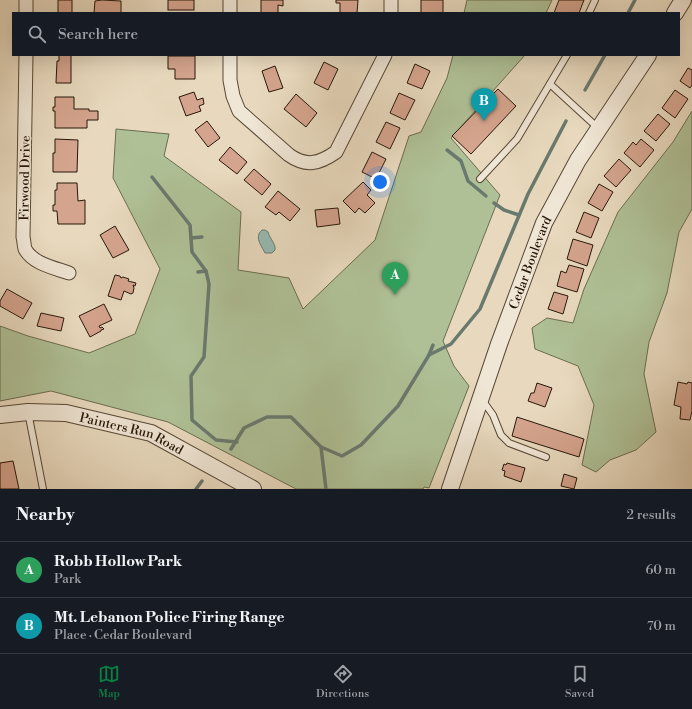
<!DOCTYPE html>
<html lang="en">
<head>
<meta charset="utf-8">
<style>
  body { margin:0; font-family:"Libre Bodoni",serif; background:#242831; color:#f1f3f6 }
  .you { position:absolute; left:380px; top:182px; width:14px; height:14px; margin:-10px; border:3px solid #fff; border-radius:50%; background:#1a73e8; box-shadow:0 0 0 6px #1a73e833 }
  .badge { display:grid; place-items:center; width:26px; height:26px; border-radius:50%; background:#0b8043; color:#fff; font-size:13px; font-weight:700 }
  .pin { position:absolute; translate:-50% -33px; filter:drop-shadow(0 1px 2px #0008) }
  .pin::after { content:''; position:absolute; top:21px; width:14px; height:12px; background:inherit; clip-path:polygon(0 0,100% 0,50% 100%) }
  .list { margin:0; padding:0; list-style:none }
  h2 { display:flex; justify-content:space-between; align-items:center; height:52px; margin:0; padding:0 16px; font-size:17px }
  h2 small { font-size:13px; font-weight:400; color:#9ea1a6 }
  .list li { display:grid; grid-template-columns:26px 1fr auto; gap:12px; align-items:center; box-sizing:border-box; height:56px; padding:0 16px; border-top:1px solid #363941 }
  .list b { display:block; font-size:15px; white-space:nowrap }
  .list p { margin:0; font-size:13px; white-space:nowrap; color:#9ea1a6 }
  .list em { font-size:13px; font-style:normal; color:#9ea1a6 }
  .icon { flex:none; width:22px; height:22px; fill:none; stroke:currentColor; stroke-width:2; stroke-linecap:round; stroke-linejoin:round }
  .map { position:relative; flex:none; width:692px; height:489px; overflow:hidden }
  .search { position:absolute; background:#171b24; box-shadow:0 4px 16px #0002; left:12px; right:12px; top:12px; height:44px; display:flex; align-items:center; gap:10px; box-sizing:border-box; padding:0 14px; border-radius:0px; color:#9ea1a6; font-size:15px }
  .sheet { height:164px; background:#171b24 }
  nav { display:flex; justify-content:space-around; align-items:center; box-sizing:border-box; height:56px; border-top:1px solid #363941; background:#171b24; font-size:11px; color:#9ea1a6 }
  nav a { display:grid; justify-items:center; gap:2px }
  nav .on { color:#0b8043 }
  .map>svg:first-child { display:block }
  .green { fill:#afc096; stroke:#6b6c50 }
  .water { fill:#97bab1; stroke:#6a796e }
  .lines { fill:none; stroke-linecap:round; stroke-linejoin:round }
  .stream { stroke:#6a796e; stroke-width:3.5 }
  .building { fill:#d5a48e; stroke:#271709 }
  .service-casing { stroke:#574836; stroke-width:8 }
  .minor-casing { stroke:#574836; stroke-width:15 }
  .tertiary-casing { stroke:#574836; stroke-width:18 }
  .service { stroke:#f0e6d5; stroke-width:6 }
  .minor { stroke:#f0e6d5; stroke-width:13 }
  .tertiary { stroke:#f0e6d5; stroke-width:16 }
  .labels { text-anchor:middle; stroke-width:3; stroke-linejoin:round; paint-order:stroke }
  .street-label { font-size:13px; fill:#271709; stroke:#f0e6d5 }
</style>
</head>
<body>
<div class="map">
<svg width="692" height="489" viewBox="0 0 692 489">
  <rect width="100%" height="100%" fill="#e8d9be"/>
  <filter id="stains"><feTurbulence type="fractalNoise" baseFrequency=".005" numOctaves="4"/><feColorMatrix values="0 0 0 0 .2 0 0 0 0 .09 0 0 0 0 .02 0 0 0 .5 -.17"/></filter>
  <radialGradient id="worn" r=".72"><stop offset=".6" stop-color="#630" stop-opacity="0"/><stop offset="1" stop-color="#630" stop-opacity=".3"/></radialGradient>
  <g class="green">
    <path d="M467,0H552L546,13H464Z"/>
    <path d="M453,55H525L451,138L500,195L443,341L454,366L469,386L429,488L424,487L423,489H296L168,422L51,391L0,401V326L28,336L89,353L135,334L160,269L113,178L116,129L169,134L164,156L241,212L238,270L289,278L303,309L375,240L409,136L421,132L447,78Z"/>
    <path d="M692,111V209L679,232L667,293L649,342L644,374L656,432L636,450L610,460L596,472L582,465L594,405L578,366L535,349L532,328L547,318L573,323L584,289L618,212L673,142Z"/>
  </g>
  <path class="water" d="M262,230H265L268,232C270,239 276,244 275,250L272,253H265C261,245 254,237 262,230Z"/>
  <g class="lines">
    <g class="stream">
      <path d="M628,13L635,0"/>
      <path d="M585,90L605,55"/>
      <path d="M447,150L461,161L468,181L486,196"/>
      <path d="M152,177L190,225L192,252L206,271L209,284L204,357L191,376L192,420L216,440L237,442"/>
      <path d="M494,203L504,210L519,215"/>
      <path d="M191,238L202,237"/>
      <path d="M198,272L206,271"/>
      <path d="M429,355L451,344L480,309L528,194L566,121"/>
      <path d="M321,447L342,456L361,445L398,406L429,355L433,345"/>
      <path d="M231,449L244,428L267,417H291L321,447L326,489"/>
      <path d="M196,489L202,481"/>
    </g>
  </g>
  <g class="building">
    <rect x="58" y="0" width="14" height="13"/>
    <path d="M102,0L121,1V13H94L95,1Z"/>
    <rect x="168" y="0" width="26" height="10"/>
    <path d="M261,0H283V6L278,5V13H261Z"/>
    <path d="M336,0H358L357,13H340V3H336Z"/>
    <rect x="421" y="0" width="22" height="13"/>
    <path d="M559,0H584L579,13H554Z"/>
    <path d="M59,55H71V83H56L57,61H59Z"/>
    <path d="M168,56H195V79H175V69H168Z"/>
    <path d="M324,62L338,69L328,90L314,83Z"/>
    <path d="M415,64L430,71L422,89L407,83Z"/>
    <path d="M275,66L283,88L269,92L262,71Z"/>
    <path d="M688,68L692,70V85L690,88L680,81Z"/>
    <path d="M498,89L516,106L471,154L452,136Z"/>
    <path d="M675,90L688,99L675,118L662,108Z"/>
    <path d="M194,92L197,100L203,98L204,104L199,106L201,111L186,116L179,97Z"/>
    <path d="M399,93L415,100L405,120L390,113Z"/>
    <path d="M296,94L317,113L306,127L284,109Z"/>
    <path d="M55,97H74V109H89V111H98V120H87V128H55V111H53V107H55Z"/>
    <path d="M658,114L670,124L656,141L644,131Z"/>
    <path d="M207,121L220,138L208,147L195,130Z"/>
    <path d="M386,122L400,128L390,149L376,142Z"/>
    <path d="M55,139L78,140L77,172H53V153H55Z"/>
    <path d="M641,139L654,150L640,167L624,153L633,142L636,145Z"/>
    <path d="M230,147L247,162L237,174L219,160Z"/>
    <path d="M372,152L386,159L376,179L362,172Z"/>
    <path d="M619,159L631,170L616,187L604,176Z"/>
    <path d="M254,169L271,184L262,195L244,180Z"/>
    <path d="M363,182L371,190L367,195L375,203L365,213L359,208L355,213L343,201Z"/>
    <path d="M57,183H77L78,201L85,200V224H58L57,211H53V205H55V190H57Z"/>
    <path d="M599,184L613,192L602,211L588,203Z"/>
    <path d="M278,191L300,209L290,221L279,212L276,215L265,207Z"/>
    <path d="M338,208L340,224L317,227L315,210Z"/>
    <path d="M584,212L599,218L591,238L576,232Z"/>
    <path d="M115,226L129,250L113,258L100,235Z"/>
    <path d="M573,239L593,245L587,266L567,259Z"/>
    <path d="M569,265L584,269L577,292L557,286L561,271L566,273Z"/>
    <path d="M115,275L120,276L121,278L123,277L129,279L128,281L136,283L135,286L133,285L134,288L133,293L131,294L124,291L121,300L108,296Z"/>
    <path d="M7,289L32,303L23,319L0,306V301Z"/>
    <path d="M554,292L568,296L563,314L548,309Z"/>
    <path d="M104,304L112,320L99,326L100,328L102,327L104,329L101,330V331L90,337L79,316Z"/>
    <path d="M41,313L64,318L61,331L37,326Z"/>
    <path d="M678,382L687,384L688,382L692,383V411L690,420L680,419L681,407L674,405Z"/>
    <path d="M537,383L552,388L545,407L528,401L531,393H534Z"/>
    <path d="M517,417L584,439L579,457L512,436Z"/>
    <path d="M13,461L19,489H0V463Z"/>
    <path d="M507,463L525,468L521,482L504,476L505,471L502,470L504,464L506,465Z"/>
    <path d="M564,474L577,478L574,489L561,486Z"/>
  </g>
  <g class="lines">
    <defs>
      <g id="service">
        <path d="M589,13L595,0"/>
        <path d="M550,84L598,128"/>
        <path d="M480,179L517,139L567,55"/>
        <path d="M483,401L493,415L501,435L509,443L546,457"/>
        <path d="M28,412L43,489"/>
      </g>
      <g id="minor">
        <path d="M230,0V13"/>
        <path d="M26,13V0"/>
        <path d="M391,13V0"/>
        <path d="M26,55L23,237C24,240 24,246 25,249C33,264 55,268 69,273"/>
        <path d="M230,55V80L233,96L239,111L289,155C306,167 319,164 336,152L385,55"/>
      </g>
      <g id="tertiary">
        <path d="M675,13L683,0"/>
        <path id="s1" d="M0,415L28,412L66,413L151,433L253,489"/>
        <path id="s2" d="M450,489L499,344L544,223L578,160L648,55"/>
      </g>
    </defs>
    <use href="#service" class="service-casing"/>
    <use href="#minor" class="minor-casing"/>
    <use href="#tertiary" class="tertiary-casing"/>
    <use href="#service" class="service"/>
    <use href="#minor" class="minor"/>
    <use href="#tertiary" class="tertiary"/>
  </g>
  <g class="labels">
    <g class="street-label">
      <text transform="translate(24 178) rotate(-89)" y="5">Firwood Drive</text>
      <text dy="5" stroke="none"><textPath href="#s2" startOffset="240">Cedar Boulevard</textPath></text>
      <text dy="5" stroke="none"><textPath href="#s1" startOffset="135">Painters Run Road</textPath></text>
    </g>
  </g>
  <rect width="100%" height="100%" filter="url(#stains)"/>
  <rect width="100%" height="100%" fill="url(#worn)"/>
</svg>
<div class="you"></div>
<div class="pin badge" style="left:395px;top:295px;background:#2e9e5b">A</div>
<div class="pin badge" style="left:484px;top:121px;background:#0f9aa8">B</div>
<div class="search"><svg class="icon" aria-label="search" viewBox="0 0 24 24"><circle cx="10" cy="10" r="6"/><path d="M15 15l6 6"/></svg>Search here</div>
</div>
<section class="sheet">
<h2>Nearby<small>2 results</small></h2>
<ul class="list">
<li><span class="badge" style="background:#2e9e5b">A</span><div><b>Robb Hollow Park</b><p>Park</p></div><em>60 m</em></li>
<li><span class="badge" style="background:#0f9aa8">B</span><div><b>Mt. Lebanon Police Firing Range</b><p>Place · Cedar Boulevard</p></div><em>70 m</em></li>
</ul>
</section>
<nav>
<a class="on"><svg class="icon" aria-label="map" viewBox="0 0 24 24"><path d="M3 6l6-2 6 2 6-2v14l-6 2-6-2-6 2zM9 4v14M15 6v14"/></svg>Map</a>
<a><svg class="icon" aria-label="directions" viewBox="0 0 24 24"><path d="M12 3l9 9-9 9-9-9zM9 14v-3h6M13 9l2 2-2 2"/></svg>Directions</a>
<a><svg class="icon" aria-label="saved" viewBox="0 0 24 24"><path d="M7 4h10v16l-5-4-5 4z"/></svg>Saved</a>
</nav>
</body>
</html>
